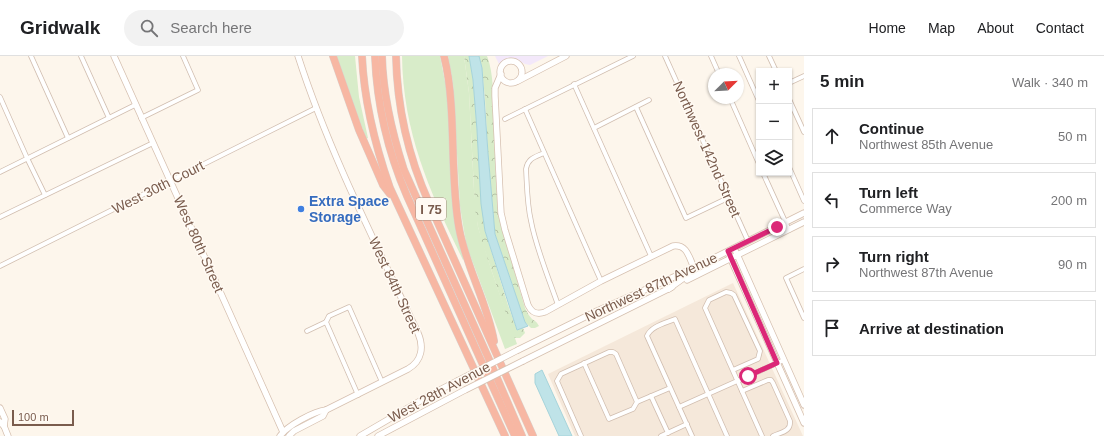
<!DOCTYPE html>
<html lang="en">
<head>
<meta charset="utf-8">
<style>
  body { margin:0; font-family:Helvetica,sans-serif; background:#f2f2f2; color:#202124 }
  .controls { position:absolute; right:12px; top:12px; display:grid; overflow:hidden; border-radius:0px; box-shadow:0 1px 3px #0004 }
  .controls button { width:36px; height:36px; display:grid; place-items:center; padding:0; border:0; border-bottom:1px solid #e0e0e0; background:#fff; color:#202124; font:20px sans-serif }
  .compass { position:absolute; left:708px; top:12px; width:36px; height:36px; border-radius:50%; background:#fff; box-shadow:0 1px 3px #0004; rotate:66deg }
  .scale { position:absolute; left:12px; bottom:10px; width:62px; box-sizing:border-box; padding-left:4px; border:2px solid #7a5c4d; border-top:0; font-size:11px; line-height:14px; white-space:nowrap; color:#7a5c4d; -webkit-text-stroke:3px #fffaf3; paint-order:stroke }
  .stop { position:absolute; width:12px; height:12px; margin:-9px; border:3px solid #db2777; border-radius:50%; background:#fff }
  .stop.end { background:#db2777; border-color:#fff; box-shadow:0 1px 4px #0008 }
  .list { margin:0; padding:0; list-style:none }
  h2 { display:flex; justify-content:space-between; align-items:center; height:52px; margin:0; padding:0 16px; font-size:17px }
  h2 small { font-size:13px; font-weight:400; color:#757577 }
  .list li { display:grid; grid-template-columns:26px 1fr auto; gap:12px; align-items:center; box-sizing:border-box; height:56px; margin:0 8px 8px; padding:0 8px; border:1px solid #e0e0e0; border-radius:0px }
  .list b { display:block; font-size:15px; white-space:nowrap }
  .list p { margin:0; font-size:13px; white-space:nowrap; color:#757577 }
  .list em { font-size:13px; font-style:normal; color:#757577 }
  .icon { flex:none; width:22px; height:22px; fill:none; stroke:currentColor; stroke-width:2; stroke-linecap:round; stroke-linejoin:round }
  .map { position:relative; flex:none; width:804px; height:380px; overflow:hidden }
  header { display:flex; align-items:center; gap:24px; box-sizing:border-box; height:56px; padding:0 20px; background:#fff; border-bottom:1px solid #e0e0e0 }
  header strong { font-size:19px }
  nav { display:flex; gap:22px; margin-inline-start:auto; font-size:14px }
  .search { width:280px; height:36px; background:#f2f2f2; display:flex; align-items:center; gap:10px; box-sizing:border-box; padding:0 14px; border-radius:22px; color:#757577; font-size:15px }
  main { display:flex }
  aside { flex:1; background:#fff }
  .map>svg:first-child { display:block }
  .residential { fill:#f5e8da }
  .education { fill:#f3e8fa }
  .green { fill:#d8ecc9 }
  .forest { fill:url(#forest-crowns) }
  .water { fill:#bfe3e8; stroke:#a5d3da }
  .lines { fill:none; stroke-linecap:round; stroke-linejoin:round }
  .street-casing { stroke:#d1beb0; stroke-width:5.5 }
  .secondary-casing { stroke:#d6c0b0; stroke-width:7 }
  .highway-casing { stroke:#dad1cd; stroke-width:8 }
  .street { stroke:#fff; stroke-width:4 }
  .secondary { stroke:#fff; stroke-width:5.5 }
  .highway { stroke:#f7b7a3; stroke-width:7 }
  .secondary-bridge-casing { stroke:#d6c0b0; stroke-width:7; stroke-linecap:butt }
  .secondary-bridge { stroke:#fff; stroke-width:5.5 }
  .route { stroke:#db2777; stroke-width:5 }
  .shop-dot { fill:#3f7fe0; stroke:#fffaf3; stroke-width:1.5 }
  .labels { text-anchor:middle; stroke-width:3; stroke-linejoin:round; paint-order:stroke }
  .shield { fill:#fffaf3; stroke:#a28b7f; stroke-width:1 }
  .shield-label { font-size:13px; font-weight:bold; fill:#7a5c4d }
  .street-label { font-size:14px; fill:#7a5c4d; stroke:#fffaf3 }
  .shop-label { font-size:14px; font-weight:bold; fill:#366cbe; stroke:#fffaf3; text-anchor:start }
</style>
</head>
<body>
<header>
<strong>Gridwalk</strong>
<div class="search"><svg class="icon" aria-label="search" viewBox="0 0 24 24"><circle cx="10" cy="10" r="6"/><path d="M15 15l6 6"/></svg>Search here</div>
<nav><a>Home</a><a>Map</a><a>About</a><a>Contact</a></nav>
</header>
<main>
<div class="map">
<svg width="804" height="380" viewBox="0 0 804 380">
  <defs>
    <pattern id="forest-crowns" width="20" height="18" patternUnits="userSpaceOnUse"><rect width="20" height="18" fill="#d8ecc9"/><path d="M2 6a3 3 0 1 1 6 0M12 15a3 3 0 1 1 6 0" fill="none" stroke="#b4c2a5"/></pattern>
  </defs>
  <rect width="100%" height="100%" fill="#fdf6ec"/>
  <path class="residential" d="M733,227L803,380H575L548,318Z"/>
  <path class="education" d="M495,0H548L530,9L525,8L521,6L512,4L505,5L500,10Z"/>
  <g class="green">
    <path d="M336,0H355L359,41L368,82L366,83Z"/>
    <path d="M402,0H440L447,36L464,203L463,204C430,137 403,77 402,0Z"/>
    <path d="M448,0H464L469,37L474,134L478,171L492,216L517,288L505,293L479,223L467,191L464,175L460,150L453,27Z"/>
  </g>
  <g class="forest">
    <path d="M464,0H469L473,24L485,175L508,249L517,274L523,272L525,277L520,282H514L482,186L478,171L475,153L469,37Z"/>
    <path d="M479,0H487C494,17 493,43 494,61C495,97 495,133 501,169L525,252C527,256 529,260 532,263C535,265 537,266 539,270L535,272H531L525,266L495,178L488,97L485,43L482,12Z"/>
  </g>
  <g class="water">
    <path d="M469,0H479L482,12L488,97L495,178L525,266L528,270L517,274L485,175L481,148L477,74L473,24Z"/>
    <path d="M542,314L572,380H559L535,327V318Z"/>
  </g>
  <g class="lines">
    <defs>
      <g id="street">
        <path d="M31,0L68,82"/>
        <path d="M81,0L109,62"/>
        <path d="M665,0L748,185"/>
        <path d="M711,0L719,18"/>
        <path d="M739,0L759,45"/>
        <path d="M769,0L776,15"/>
        <path d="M789,27L804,20"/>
        <path d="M574,28L651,200"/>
        <path d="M0,41L27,102L45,139"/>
        <path d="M730,42L759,108"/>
        <path d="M789,43L804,76"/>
        <path d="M636,51L686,162L728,142"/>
        <path d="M525,53L601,225"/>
        <path d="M141,62L198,34L183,0"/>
        <path d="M505,63L633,0"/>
        <path d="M594,72L649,44"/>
        <path d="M544,97C535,101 528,102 526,113C527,130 527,148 531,165C536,192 549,223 558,249"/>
        <path d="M789,111L804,145"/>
        <path d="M0,116L135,49"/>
        <path d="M763,117L789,174"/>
        <path d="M0,161L153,87"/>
        <path d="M0,210L316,52"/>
        <path d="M804,213L786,222L804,262"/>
        <path d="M307,275L326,266"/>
        <path d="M584,307L609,363L633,353L637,346L670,332"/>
        <path d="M733,314L758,303L760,295L734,239L731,237L726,236L709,244L705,252L762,380"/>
        <path d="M742,335L768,324H771L773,327L790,365C791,376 781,376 773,380"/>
        <path d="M358,339L326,266L329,260L349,251L382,326"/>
        <path d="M651,340L668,377"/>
        <path d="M679,351L784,304"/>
        <path d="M581,380L557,325L561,318L609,296H613L616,298L637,346"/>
        <path d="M661,380L687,368"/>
        <path d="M692,380L647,280C651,270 666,267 675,263L727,380"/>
      </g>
      <g id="secondary">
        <path d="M114,0L209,211L283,376"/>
        <circle cx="511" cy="16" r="11"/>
        <path d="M501,18L495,32V40L501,157L505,174L528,249C532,257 537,259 545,256L601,225L673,190C687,188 689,201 694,212C688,221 678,225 669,233"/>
        <path d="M518,25L566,0"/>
        <path d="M736,196L804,349"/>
        <path d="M729,199L804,367"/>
        <path d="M687,224L804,166"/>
        <path d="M518,294L597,255L694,212L804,157"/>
        <path d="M523,305L672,231"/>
        <path d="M0,352L5,363L4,370"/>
        <path d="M0,366L4,370L8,380"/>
        <path d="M280,380C287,370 314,355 326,354L408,313C422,305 424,291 418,277C375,186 329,96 298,0"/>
        <path d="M289,380L294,375L323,360L326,354"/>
        <path d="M360,380L432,338L457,325"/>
        <path d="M378,380L465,334"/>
      </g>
      <g id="highway">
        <path d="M333,0L359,74L383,129L390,138"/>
        <path d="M362,0C364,45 375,89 390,132L505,380"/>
        <path d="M375,0C377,49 388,96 407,140L515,380"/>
        <path d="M382,0C383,39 392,77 404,114L488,301L522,380"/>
        <path d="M396,0C397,51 408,100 429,147L533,380"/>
        <path d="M444,0C448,16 450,32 451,48C454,88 452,133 459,172C466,211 487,246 494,285"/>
      </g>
    </defs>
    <use href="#street" class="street-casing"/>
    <use href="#secondary" class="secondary-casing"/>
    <use href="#highway" class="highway-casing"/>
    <use href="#street" class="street"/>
    <use href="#secondary" class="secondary"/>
    <use href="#highway" class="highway"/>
    <defs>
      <g id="secondary-bridge">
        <path d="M457,325L518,294"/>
        <path d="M465,334L523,305"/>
      </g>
    </defs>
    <use href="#secondary-bridge" class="secondary-bridge-casing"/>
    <use href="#secondary-bridge" class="secondary-bridge"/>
  </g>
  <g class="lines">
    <path class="route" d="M748,320L777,307L728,195L777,171"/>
  </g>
  <circle class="shop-dot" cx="301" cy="153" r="4"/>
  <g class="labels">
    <rect class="shield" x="416" y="142" width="30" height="22" rx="3"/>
    <g class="shield-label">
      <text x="431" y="158">I 75</text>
    </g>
    <g class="street-label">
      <text transform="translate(707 93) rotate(66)" y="5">Northwest 142nd Street</text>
      <text transform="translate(158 131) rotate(-27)" y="5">West 30th Court</text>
      <text transform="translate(199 188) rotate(66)" y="5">West 80th Street</text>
      <text transform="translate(395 229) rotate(65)" y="5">West 84th Street</text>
      <text transform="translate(651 231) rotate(-25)" y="5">Northwest 87th Avenue</text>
      <text transform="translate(439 336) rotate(-28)" y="5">West 28th Avenue</text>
    </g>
    <g class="shop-label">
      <text x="309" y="150">Extra Space<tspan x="309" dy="16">Storage</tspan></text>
    </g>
  </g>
</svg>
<div class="controls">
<button>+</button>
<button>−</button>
<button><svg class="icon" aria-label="layers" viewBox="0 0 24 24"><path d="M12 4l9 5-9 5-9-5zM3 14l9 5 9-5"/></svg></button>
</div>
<svg class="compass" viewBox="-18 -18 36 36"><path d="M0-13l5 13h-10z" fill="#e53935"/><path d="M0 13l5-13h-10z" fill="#757577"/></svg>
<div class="scale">100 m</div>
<div class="stop" style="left:748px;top:320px"></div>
<div class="stop end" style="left:777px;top:171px"></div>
</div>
<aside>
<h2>5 min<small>Walk · 340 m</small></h2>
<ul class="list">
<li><svg class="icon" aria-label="ahead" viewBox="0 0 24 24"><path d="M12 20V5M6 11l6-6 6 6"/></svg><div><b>Continue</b><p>Northwest 85th Avenue</p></div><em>50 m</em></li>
<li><svg class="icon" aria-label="left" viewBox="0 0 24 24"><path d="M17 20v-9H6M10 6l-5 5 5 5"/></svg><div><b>Turn left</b><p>Commerce Way</p></div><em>200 m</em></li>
<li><svg class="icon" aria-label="right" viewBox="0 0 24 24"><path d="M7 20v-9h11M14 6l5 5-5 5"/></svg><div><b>Turn right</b><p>Northwest 87th Avenue</p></div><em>90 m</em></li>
<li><svg class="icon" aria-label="arrive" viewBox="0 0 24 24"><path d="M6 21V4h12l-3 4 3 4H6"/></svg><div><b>Arrive at destination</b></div></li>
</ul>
</aside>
</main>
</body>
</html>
